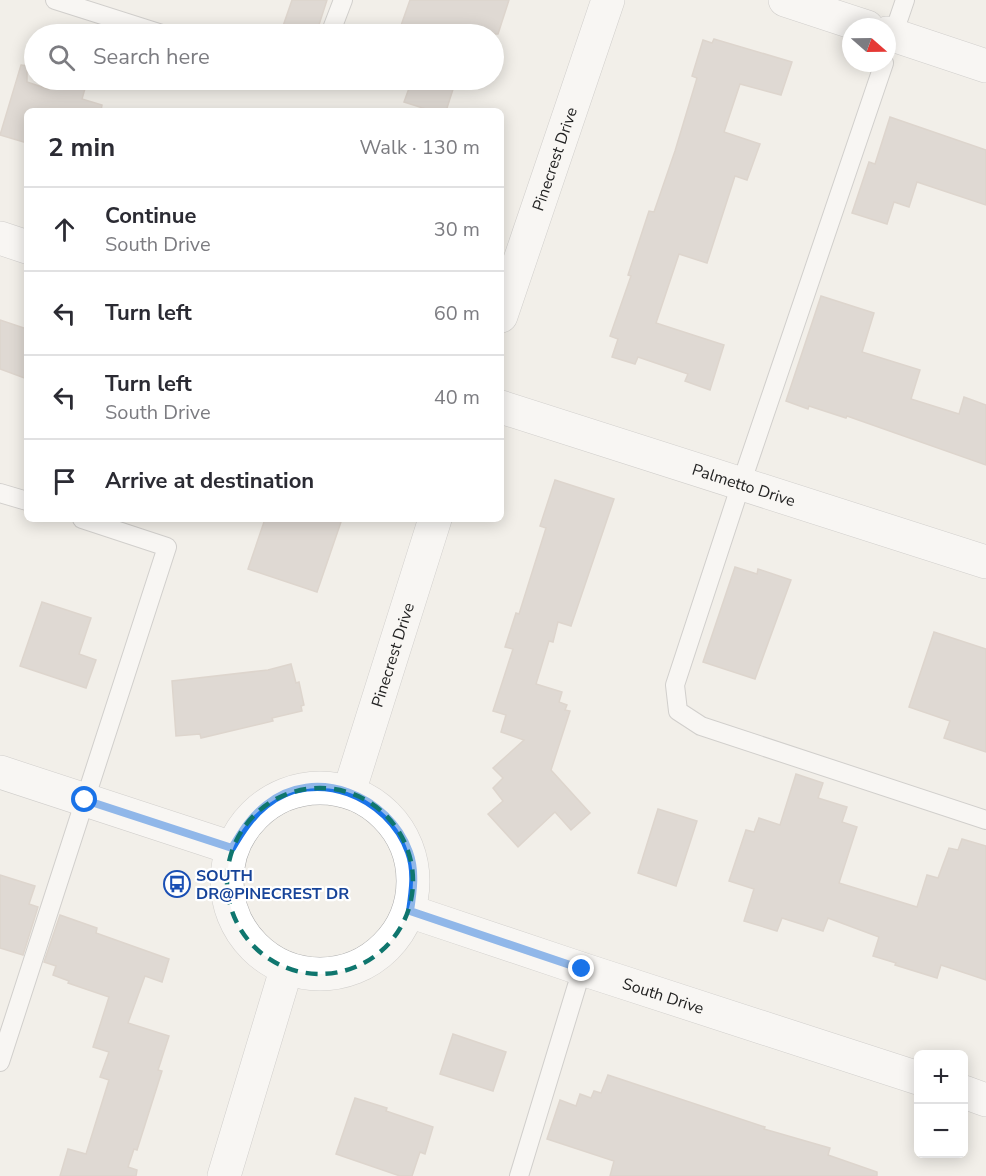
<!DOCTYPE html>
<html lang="en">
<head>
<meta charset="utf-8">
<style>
  body { margin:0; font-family:"Nunito Sans",sans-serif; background:#f7f7f7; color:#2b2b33 }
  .controls { position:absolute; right:18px; bottom:18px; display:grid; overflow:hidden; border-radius:9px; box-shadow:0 3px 15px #0003 }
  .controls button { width:54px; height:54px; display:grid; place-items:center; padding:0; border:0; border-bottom:2px solid #e1e1e2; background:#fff; color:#2b2b33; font:30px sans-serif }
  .compass { position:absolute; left:842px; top:18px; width:54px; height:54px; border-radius:50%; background:#fff; box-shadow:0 3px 15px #0003; rotate:110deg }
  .stop { position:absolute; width:18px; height:18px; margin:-14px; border:4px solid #1a73e8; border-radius:50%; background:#fff }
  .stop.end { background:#1a73e8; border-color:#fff; box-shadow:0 2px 6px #0008 }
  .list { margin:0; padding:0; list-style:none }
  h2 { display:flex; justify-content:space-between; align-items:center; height:78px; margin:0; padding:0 24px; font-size:26px }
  h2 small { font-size:20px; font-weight:400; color:#7c7c81 }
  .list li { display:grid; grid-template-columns:39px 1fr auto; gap:18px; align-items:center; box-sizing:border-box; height:84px; padding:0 24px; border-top:2px solid #e1e1e2 }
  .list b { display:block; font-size:22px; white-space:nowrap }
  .list p { margin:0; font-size:20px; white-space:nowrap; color:#7c7c81 }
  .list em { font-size:20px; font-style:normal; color:#7c7c81 }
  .icon { flex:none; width:33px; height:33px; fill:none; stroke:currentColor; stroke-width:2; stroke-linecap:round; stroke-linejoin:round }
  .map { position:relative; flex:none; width:986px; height:1176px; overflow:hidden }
  .search { position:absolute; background:#fff; box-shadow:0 3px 15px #0003; left:24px; top:24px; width:480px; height:66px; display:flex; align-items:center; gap:15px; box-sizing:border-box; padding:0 21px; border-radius:33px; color:#7c7c81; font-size:22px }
  .panel { position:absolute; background:#fff; box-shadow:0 3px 15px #0003; left:24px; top:108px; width:480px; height:414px; border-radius:9px }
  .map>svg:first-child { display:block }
  .building { fill:#c7bfb8; stroke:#c4b6ab; stroke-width:1.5 }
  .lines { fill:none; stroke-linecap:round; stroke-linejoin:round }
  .service-casing { stroke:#a9a9a9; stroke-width:20 }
  .minor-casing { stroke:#a9a9a9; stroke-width:34 }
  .service { stroke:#fff; stroke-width:18 }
  .minor { stroke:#fff; stroke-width:33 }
  .route { stroke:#1a73e8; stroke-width:8 }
  .marked { fill:none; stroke:#0f766e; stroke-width:4.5; stroke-dasharray:12 8; stroke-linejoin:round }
  .labels { text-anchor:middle; stroke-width:4.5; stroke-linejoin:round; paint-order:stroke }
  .street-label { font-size:16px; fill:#222; stroke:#fff }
  .transit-label { font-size:16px; font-weight:bold; fill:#164399; stroke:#fff; text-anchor:start }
</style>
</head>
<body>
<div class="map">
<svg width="986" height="1176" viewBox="0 0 986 1176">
  <rect width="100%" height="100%" fill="#f2efe9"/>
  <g class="building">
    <path d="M292,0H327L316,34H299L282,29Z"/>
    <path d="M410,0H509L498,34H398Z"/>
    <path d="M714,39L792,62L781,95L740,84L724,132L760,144L747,180L735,176L707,263L679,254L656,323L724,345L710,390L685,381L688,374L638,357L635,364L612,357L618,339L610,336L631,276L628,275L649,211L654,212L675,151L697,78L692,76L703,40L712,43Z"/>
    <path d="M21,65L27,66V82L48,89L51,80H68L86,85L82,99L102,105L101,111H27V143L0,135Z"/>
    <path d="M412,80H456L446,111H432L404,102Z"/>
    <path d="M890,117L986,150V205L917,182L909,207L894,202L887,224L852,213L869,162L875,164Z"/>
    <path d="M821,296L874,313L862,352L920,370L911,399L959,414L964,397L986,405V465L847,416L846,418L809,406L808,409L786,401Z"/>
    <path d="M0,320L27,329V379L0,369Z"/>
    <path d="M555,480L614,499L571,626L558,622L553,642L549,641L536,684L562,692L559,702L567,705L565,710L570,711L551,770L590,813L571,830L555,812L518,847L488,814L503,801L493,788L503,778L493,768L524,740L501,732L506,715L493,711L513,649L505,647L516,613L519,614L546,528L540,526Z"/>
    <path d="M265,519H342L317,592L248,569Z"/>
    <path d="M735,567L757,574L758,569L791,580L755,679L703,662Z"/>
    <path d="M42,602L91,618L79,654L96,660L86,688L20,666Z"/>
    <path d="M934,632L986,649V752L944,738L950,721L909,707Z"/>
    <path d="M291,664L296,683L299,682L304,705L301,706L302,711L272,718L273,721L201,738L200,734L176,736L172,681L268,670Z"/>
    <path d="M796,774L823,783L818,798L847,807L842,822L857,827L839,883L917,907L927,875L938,878L949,848L958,850L962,839L986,846V980L941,965L937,978L895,965L896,963L873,956L879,937L828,918L823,931L782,918L777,931L744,921L754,889L729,881L746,830L754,832L759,818L780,825Z"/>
    <path d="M658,809L697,821L676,886L638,873Z"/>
    <path d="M0,875L35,886L29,904L38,907L23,955L0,948Z"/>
    <path d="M60,915L97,928L96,933L169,959L162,982L145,976L128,1023L169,1036L158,1070L162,1071L137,1150L134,1149L128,1167L137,1170L136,1176H60L68,1149L86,1154L109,1080L100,1077L109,1052L93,1047L109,997L68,983L69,981L53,975L56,966L44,962Z"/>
    <path d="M453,1034L506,1052L493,1091L440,1074Z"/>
    <path d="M608,1075L765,1127L764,1129L830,1148L828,1155L877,1172V1176H610L614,1161L547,1139L560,1100L576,1106L580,1094L591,1098L594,1091L601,1093Z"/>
    <path d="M355,1098L387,1108L386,1111L433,1127L425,1154L420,1152L412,1176H400L336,1154Z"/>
  </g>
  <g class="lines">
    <defs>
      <g id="service">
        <path d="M55,0L162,34"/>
        <path d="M330,34L343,0"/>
        <path d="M891,41L905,0"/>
        <path d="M884,63L741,484L675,685L678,711L701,726L986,820"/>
        <path d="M0,493L27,501"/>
        <path d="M0,1062L167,547L82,519"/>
        <path d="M519,1176L582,969"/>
      </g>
      <g id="minor">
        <path d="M785,0L867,27"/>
        <path d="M887,33L986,66"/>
        <path d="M0,238L27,247"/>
        <path id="s1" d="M501,316L608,0"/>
        <path id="s2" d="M501,407L986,562"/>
        <path d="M0,772L232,848"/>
        <circle cx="320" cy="881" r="93"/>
        <path id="s3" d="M349,792L435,519"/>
        <path id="s4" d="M409,911L582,969L918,1078"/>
        <path d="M964,1092L986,1100"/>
        <path d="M224,1176L286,970"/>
      </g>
    </defs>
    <use href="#service" class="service-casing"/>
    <use href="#minor" class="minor-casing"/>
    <use href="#service" class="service"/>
    <use href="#minor" class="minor"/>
  </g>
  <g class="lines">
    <path class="route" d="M85,800L232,848C242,831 251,817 266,805C315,765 389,796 409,852C416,871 413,891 410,911L582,969"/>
  </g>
  <path d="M0 0H986V1176H0ZM227 881a93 93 0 1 1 186 0a93 93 0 1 1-186 0Z" fill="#f2efe9" fill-opacity=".55" fill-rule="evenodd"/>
  <path class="marked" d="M227 881a93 93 0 1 1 186 0a93 93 0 1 1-186 0Z"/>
  <defs>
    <symbol id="bus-ring" viewBox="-11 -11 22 22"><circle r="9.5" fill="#fff" stroke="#1a4fb4" stroke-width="1.5"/><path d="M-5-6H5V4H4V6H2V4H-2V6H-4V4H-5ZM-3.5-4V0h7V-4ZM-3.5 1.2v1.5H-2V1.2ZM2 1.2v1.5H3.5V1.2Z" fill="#1a4fb4"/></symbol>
  </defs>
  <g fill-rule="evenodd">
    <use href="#bus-ring" x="162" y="869" width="30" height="30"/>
  </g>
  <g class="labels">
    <g class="street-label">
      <text dy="6" stroke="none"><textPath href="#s1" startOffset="166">Pinecrest Drive</textPath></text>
      <text dy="6" stroke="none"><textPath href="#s2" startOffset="255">Palmetto Drive</textPath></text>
      <text dy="6" stroke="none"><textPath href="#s3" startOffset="144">Pinecrest Drive</textPath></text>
      <text dy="6" stroke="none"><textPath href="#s4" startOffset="268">South Drive</textPath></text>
    </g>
    <g class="transit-label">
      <text x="196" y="881">SOUTH<tspan x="196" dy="18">DR@PINECREST DR</tspan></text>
    </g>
  </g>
</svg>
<div class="controls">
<button>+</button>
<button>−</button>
</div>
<svg class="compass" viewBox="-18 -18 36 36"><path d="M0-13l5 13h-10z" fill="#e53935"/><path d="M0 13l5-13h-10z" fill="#7c7c81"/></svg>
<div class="stop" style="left:85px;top:800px"></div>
<div class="stop end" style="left:582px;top:969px"></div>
<div class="search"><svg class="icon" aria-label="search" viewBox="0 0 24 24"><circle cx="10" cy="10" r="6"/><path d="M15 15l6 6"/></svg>Search here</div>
<section class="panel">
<h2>2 min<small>Walk · 130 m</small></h2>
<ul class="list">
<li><svg class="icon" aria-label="ahead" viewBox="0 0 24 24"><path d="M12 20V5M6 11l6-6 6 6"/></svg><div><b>Continue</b><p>South Drive</p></div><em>30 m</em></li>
<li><svg class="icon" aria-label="left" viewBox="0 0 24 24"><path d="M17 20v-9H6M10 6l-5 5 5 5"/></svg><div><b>Turn left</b></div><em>60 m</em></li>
<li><svg class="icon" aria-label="left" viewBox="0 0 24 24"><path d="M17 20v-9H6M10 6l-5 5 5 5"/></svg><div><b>Turn left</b><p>South Drive</p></div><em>40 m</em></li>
<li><svg class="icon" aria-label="arrive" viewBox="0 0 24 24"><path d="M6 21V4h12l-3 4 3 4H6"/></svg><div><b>Arrive at destination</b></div></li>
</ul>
</section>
</div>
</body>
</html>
